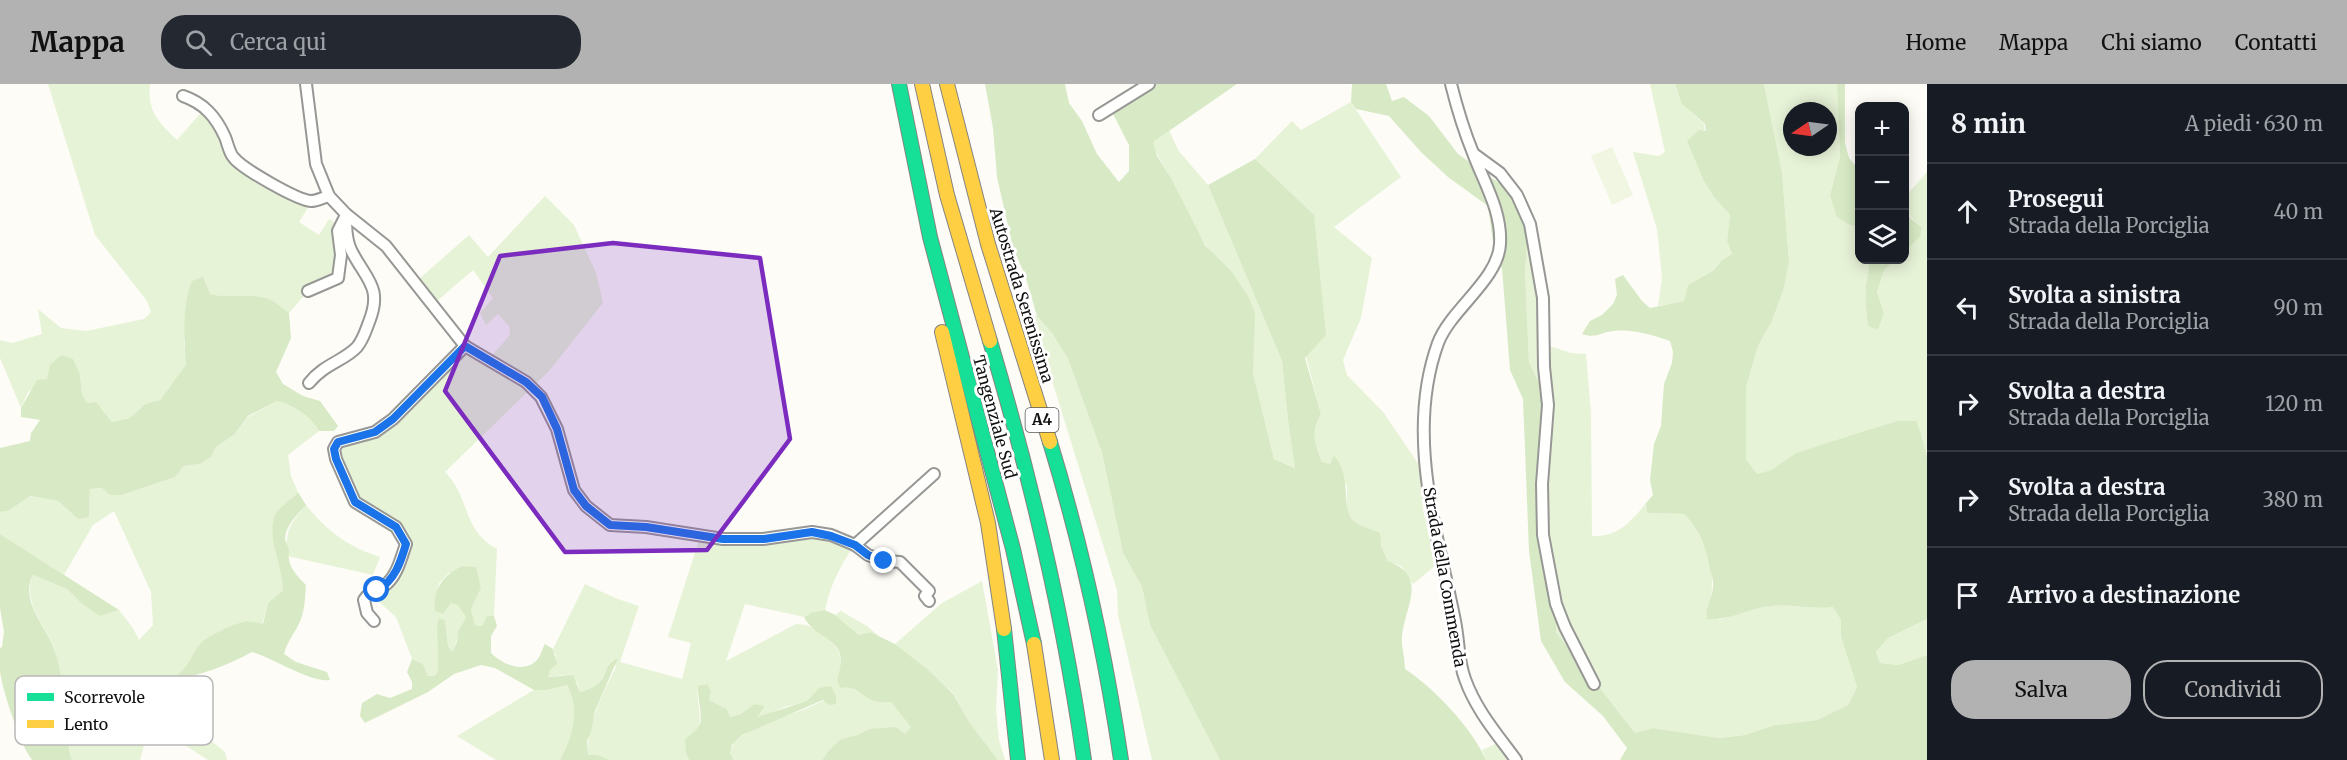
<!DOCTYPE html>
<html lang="it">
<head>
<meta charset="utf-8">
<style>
  body { margin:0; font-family:Merriweather,serif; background:#242831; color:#f1f3f6 }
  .controls { position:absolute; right:18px; top:18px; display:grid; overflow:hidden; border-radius:12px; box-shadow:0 3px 15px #0003 }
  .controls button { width:54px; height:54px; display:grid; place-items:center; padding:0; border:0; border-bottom:2px solid #363941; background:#171b24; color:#f1f3f6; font:30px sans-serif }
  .compass { position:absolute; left:1783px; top:18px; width:54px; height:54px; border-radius:50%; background:#171b24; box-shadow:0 3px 15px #0003; rotate:257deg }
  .stop { position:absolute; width:18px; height:18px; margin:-14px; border:4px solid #1a73e8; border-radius:50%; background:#fff }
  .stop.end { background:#1a73e8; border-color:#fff; box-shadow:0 2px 6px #0008 }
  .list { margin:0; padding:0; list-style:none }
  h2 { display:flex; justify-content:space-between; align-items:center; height:78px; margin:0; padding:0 24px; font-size:26px }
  h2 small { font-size:20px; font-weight:400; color:#9ea1a6 }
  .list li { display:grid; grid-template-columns:39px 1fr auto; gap:18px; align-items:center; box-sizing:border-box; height:96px; padding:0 24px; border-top:2px solid #363941 }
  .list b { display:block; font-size:22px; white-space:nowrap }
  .list p { margin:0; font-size:20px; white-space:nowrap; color:#9ea1a6 }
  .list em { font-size:20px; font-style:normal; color:#9ea1a6 }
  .actions { display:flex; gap:12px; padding:18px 24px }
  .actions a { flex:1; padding:14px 0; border:2px solid #b2b2b3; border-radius:24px; text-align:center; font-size:21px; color:#b2b2b3 }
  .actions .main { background:#b2b2b3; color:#111 }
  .icon { flex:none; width:33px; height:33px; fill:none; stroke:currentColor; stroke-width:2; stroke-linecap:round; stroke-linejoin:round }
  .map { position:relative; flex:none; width:1927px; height:676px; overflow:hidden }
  header { display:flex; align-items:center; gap:36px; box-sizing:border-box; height:84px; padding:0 30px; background:#b2b2b3; color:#111 }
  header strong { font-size:28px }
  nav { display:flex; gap:33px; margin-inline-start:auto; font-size:21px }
  .search { width:420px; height:54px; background:#242831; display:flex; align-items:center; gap:15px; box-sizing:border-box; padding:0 21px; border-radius:24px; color:#9ea1a6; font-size:22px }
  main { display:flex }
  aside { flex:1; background:#171b24 }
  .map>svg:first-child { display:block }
  .green { fill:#e7f3d7; fill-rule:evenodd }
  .forest { fill:#d8eac5 }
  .pitch { fill:#f0f6e1 }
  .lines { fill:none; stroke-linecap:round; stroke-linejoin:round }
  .street-casing { stroke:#979795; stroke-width:14 }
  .fast-casing { stroke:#858482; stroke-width:16 }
  .slow-casing { stroke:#858482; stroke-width:16 }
  .street { stroke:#fffffe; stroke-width:10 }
  .fast { stroke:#16e098; stroke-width:14 }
  .slow { stroke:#ffcf43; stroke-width:14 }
  .route { stroke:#1a73e8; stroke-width:8 }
  .marked { fill:#7b2cbf; fill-opacity:0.2; stroke:#7b2cbf; stroke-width:4.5; stroke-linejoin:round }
  .labels { text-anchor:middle; stroke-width:6; stroke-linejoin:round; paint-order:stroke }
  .shield { fill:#fff; stroke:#585858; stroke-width:1.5 }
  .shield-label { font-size:15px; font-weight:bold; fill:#111 }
  .street-label { font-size:16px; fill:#111; stroke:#fff }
  .key { fill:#fff; stroke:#b8b8b8; stroke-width:1.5 }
  .key-label { font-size:16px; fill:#111 }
</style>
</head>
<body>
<header>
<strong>Mappa</strong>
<div class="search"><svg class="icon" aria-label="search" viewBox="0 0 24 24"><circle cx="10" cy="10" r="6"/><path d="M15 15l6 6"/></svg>Cerca qui</div>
<nav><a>Home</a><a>Mappa</a><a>Chi siamo</a><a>Contatti</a></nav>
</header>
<main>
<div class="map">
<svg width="1927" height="676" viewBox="0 0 1927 676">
  <rect width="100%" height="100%" fill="#fdfcf7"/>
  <g class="green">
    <path d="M48,0H150C147,27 158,38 177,56L205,24L233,73L312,117L299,138L319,151L329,135L340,142L338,194L308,207L289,229C284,225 278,220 273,217C255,207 229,215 210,210L186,237L184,260L187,281L160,316L145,320L130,334L111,338L103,326L87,320L82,310L80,290L73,276L61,271L47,295L28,308L21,324L0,274V256L12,259L42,250L38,225L61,244L86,247L144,235L151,228L147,217L95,151Z"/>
    <path d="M1650,0H1675C1678,16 1692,30 1704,40L1714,113L1730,131L1727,157L1732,170L1722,176L1714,186L1688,201L1684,217L1658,222L1662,194L1657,145L1633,68L1659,72L1665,68Z"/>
    <path d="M1764,0H1837L1840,73L1830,111L1850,141L1859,143L1860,176H1868L1869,184L1866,199V224L1868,242L1878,246L1884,229L1877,208L1884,186L1895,176H1904L1905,167L1920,153L1922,143C1910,134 1905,128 1905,113L1927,88V373L1921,349L1916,338L1897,337L1861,348L1796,369L1771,386L1757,390L1746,375V304L1758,262L1772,237L1784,204L1789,176L1782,88ZM1792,27H1828V63H1792Z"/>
    <path d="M1351,18L1401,93L1334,143L1372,174L1361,234L1343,276L1347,291L1384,329L1419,381L1423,426L1436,481L1413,500L1401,482L1388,477L1381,462L1353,437L1347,428V402L1330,380L1322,378C1315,358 1310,349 1321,330L1255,75L1292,37L1301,46Z"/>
    <path d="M1169,46L1178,66L1208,101L1282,277L1288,336L1296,384L1274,375L1253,289V261L1214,171C1195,150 1185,122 1172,96C1165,83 1157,73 1152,58Z"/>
    <path d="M545,112L574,141L596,189L603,219L549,287L445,388C471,414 461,445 497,465L494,532H487L482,542L475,541L471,525L481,504L449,489L439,499L437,509L459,521L466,533C459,545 458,557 452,568L448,562L445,536L439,535L437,542L438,586L435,592H428L423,580L412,575L396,533L369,509L383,503L403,470L396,443L355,418L342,390L338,358L375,348L465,262L488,276L510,251L509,242L498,230L486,241L480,229L493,214L473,186L436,218L419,195L469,151L488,173Z"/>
    <path d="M1528,149L1533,155L1543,260L1571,269L1586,270L1591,329L1592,452C1618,453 1631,438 1646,419L1647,429L1684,430C1706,454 1717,486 1710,518L1719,536C1736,531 1754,524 1771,522C1792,520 1812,526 1833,523L1841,536V553L1857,603L1848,621L1817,636L1775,641L1745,651L1719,654L1653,644L1635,649L1556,548V518L1544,465L1546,313L1529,278L1525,187Z"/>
    <path d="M1032,232H1037L1052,249L1068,275L1102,369L1123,469L1142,503L1150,541L1220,676H1152L1118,531L1117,506Z"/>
    <path d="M277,317C295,322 310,330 319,347L288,371L291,392L298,408L275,430L276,472L283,492V506L268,519L262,541L242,538L199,560L191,578L184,587L176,592L168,616L192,641L225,668L227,676H208L160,645L149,643L140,676H72C62,641 66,604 56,569C48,543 21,520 33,491L67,505L81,519L100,531L119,526L133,544L139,556L153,541L151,508L114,427L93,441L64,491L0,450V428L8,427L29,412L58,417L78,435L90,421V405L102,404L122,411L175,393L184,382L200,380L211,373L216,363L235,350L248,333Z"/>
    <path d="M306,421C326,446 348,463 380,473L373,491L287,472C285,447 290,440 306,421Z"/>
    <path d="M806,452L824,454L851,466C838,486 830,503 825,526L813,528L804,533L745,520L726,577L796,540C817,540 842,559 841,582C841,587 838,592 837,596C843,601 849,601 854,605C867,612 875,620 891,618L912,643L905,650L869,645L857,651L841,655L829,666L822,676H734L730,669C736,643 782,634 805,625C815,621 825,615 836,612L784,623L770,630L756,633L764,622L754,620L741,630L730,633L727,625L709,616L706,600L698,603C696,617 702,629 699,643C689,651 683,664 689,676H610L598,671H588C586,642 603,609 616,583L613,576C598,595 608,600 580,608L577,598L564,591L547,593L556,572L553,565L585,500L615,514L639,522L620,578L682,595L691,559L668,553L699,456Z"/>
    <path d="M982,497L998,586L996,625L999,656L1005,676H998L969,638L954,610L895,560L942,519Z"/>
    <path d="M841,527L867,542L881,554L870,548L859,551L835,531Z"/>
    <path d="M1927,535V571L1898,581L1880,579L1876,568L1888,554Z"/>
    <path d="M567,601C580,627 573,652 560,676H496L457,652L534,606H549Z"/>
    <path d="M1502,657L1516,676H1486L1482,666Z"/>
  </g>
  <g class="forest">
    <path d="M985,0H1065L1069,19L1082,37L1097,70L1119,98L1129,87V61L1110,24L1149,0H1237L1153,58L1157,72L1171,94L1205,161L1231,187L1248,212L1255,229L1253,289L1274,375L1295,384L1288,336L1282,277L1208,101L1255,75L1314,131L1326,251L1305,274L1321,330C1310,349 1315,358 1322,378L1330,380L1334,372C1353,391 1340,427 1354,437C1360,443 1372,445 1380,449L1381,462L1388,477C1429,493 1405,521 1402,552C1401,562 1405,574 1405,585C1434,604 1472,644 1486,676H1220L1150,541L1142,503L1123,469L1102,369L1068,275L1052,249L1037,232L1025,191L1013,164L997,93L993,44Z"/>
    <path d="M1352,0H1386L1392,17L1404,13L1429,32L1458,70L1509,106L1519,126L1528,149L1525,187L1529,278L1546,313L1539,401L1556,518V548L1635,649L1653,644L1719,654L1745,651L1775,641L1817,636L1848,621L1857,603L1841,553V536L1833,523C1812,526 1793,520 1772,522C1749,524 1730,537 1707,535C1705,523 1712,515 1713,503C1714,497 1711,490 1710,485C1706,462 1700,447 1684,430L1647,429L1646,419L1653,411L1650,396L1654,360L1661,342L1664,300L1672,279L1673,268L1670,257C1651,251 1634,245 1614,247C1600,248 1597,255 1582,250L1590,237L1602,231L1613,220L1617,211L1615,195L1623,191L1642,217L1650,224L1684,217L1688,201L1714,186L1722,176L1732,170L1727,157L1730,131L1714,113L1704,97L1687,57L1699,46L1706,47L1705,40L1682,20L1675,0H1764L1782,88L1789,177L1784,204L1772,237L1758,262L1746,304V375L1757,390L1771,386L1796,369L1861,348L1897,337H1916L1921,349L1927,373V535L1888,554L1876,568L1880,579L1898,581L1927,571V676H1620L1627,664L1603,632L1565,598L1541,557L1529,467L1523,315L1510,286L1502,184L1493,183V158L1488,122L1448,93L1421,68L1389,32L1356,25L1351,18Z"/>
    <path d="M1837,0H1845V59L1849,74L1859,86V143L1850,141L1837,133L1830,111L1840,73Z"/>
    <path d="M1904,124L1911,135L1922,143L1920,153L1905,167Z"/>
    <path d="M1868,176H1895L1884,186L1877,208L1884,229L1878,246L1868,242C1866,228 1865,215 1866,201C1867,192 1870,185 1868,176Z"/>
    <path d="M203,193L210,210C229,215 256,207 273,217C278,220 284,225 289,229L291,254L276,288L283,300L303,312L320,317L338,342L334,347H319C310,331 295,322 277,317L248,332L235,350L216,363L211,373L200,380L184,382L175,393L122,411H110L102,404L90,405L89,433L78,435L58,417L30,412L8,427L0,428V364L30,357L31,349L40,336L21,333V324L37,296L47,295L50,281L61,271L73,275L80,290L82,310L87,319L96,318L112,338L130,334L145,320L160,316L186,281C184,255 182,221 192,197Z"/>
    <path d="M298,408L306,421C298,430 286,441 285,454C285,458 289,463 289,468C287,482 296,491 306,501C305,512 305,525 301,535C296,548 287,557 284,570L296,578L327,588L330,596C310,599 273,574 252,568C228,581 202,591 175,596L176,592C189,583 190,574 198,562C203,554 235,539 244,538C251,537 256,538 263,540L268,519L283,506C283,481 266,456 275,431C278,424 292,415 298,408Z"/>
    <path d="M0,450L119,526L100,532L81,519L67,505L33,491C19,517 47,543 55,567C67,602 62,641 72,676H32C20,660 3,608 0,588C0,581 0,572 0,564L2,563L4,548L0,524Z"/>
    <path d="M462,482L476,483L481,504L471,525L475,541L482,542L487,532H494L497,542L491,552V569C501,579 522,590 536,577C540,574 542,565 545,560L553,565L557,580L550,586L548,593L573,591L580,608C614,599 598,583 618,574L595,627L591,648L587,657L588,671H598L610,676H560C573,652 580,626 567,601L548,606H534L495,584L481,581L454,590L428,608L365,639L360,632L362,619L377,610L390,614L412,605V598L407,588L412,575L423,580L428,592H435L438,586L437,542L439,534L445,536L448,562L452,568L457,558L458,548L466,533L458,521L451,519L443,530L435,527C433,504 443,492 462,482Z"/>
    <path d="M825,526L835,531L859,551L870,548L895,560L927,585L954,611L969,638L998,676H822L829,666L841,655L857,651L869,645L896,643L905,650L911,643L891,618C863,622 861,599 840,604L837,596C853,552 816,558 804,533L813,528Z"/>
    <path d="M707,600L711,607L709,616L727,625L730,633L741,630L754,620L765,622L757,633L807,617L819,604L831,602L836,612V620L830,621L823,616L742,651L732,661L730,669L734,676H689L686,669L685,656C688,652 696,647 699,642C704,635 697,613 698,602Z"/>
  </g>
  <path class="pitch" d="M1612,63L1633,111L1612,121L1591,72Z"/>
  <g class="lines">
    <defs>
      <g id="street">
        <path d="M306,0L316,80L329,112L346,130L386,162L465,262L526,298L541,313L557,345L574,406L586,422L610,441L646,443L723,455H763L812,448L831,451L855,461L868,471L884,477L900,478L929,507L925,512L929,517"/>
        <path d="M1451,0C1457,24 1464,47 1473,69C1484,99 1502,127 1500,160C1498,196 1451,225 1438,259C1405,350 1437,447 1455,537C1459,556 1458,577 1465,595C1476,626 1497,650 1516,676"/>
        <path d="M183,12C204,19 216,33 225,53C228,60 229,69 234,74C243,85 297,116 311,117C317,117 324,113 329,112"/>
        <path d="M1099,31L1149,0"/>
        <path d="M1474,70L1500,89L1517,111L1530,140L1543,214L1544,283L1548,321L1542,400L1543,451L1556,520L1565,543L1594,600"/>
        <path d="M308,207L338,194L341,171L338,147L345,133"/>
        <path d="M309,299C324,280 344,277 357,263C363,256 366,246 369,238C383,203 366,196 351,166C346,155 346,142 346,130"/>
        <path d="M855,461L934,390"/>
        <path d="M374,537L367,529L364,516C369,507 376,508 384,502C397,493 401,474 406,460L396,443L355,418L336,375L334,365L338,358L375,348L393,335L465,262"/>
      </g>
      <g id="fast">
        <path d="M899,0L930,153L1013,465L1034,560"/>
        <path d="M990,257C1031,395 1064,534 1084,676"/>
        <path d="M1050,358C1082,463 1105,568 1121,676"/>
        <path d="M1004,545L1018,676"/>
      </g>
      <g id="slow">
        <path d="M922,0L947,111L990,257"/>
        <path d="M947,0L988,160L1050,358"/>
        <path d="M942,248L988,439L1004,545"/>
        <path d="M1034,560L1052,676"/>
      </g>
    </defs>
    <use href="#street" class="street-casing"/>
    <use href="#fast" class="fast-casing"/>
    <use href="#slow" class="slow-casing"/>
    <use href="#street" class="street"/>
    <use href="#fast" class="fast"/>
    <use href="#slow" class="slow"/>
  </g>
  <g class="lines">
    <path class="route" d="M377,506C395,497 401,477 406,460L396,443L355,418L336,375L334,365L338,358L375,348L393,335L465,262L526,298L542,313L557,345L574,406L586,422L610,441L646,443L723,455H764L812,448L831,452L855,461L868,471L884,477"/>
  </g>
  <path class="marked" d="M613,159L760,174L790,355L707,466L565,468L445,307L500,172Z"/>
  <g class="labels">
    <rect class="shield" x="1025.5" y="324" width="33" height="24" rx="4.5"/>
    <g class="shield-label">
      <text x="1042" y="341">A4</text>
    </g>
    <g class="street-label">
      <text transform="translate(1022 211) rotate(73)" y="6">Autostrada Serenissima</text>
      <text transform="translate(995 333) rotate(75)" y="6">Tangenziale Sud</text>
      <text transform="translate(1445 493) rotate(80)" y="6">Strada della Commenda</text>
    </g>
  </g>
  <rect x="15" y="592" width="198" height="69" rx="9" class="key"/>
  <rect x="27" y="609" width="27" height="8" fill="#16e098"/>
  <rect x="27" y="636" width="27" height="8" fill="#ffcf43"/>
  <g class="key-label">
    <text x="64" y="619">Scorrevole</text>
    <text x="64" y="646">Lento</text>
  </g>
</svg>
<div class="controls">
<button>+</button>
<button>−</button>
<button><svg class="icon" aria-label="layers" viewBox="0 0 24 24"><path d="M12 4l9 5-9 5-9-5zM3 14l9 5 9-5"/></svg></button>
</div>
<svg class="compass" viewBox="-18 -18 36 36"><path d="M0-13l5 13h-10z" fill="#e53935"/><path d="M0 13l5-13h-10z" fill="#9ea1a6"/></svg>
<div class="stop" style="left:377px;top:506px"></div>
<div class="stop end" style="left:884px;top:477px"></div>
</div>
<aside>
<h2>8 min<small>A piedi · 630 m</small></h2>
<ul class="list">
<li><svg class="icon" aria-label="ahead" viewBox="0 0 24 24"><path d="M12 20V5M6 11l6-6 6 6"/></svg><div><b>Prosegui</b><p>Strada della Porciglia</p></div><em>40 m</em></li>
<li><svg class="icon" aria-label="left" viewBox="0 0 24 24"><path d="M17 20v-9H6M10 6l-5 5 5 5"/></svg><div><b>Svolta a sinistra</b><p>Strada della Porciglia</p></div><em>90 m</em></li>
<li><svg class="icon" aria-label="right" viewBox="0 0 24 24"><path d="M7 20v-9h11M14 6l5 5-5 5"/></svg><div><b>Svolta a destra</b><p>Strada della Porciglia</p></div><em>120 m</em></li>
<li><svg class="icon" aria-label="right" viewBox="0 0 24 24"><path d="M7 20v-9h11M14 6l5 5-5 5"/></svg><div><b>Svolta a destra</b><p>Strada della Porciglia</p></div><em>380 m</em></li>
<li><svg class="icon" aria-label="arrive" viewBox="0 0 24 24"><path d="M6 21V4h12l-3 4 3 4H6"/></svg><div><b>Arrivo a destinazione</b></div></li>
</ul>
<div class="actions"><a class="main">Salva</a><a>Condividi</a></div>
</aside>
</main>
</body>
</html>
